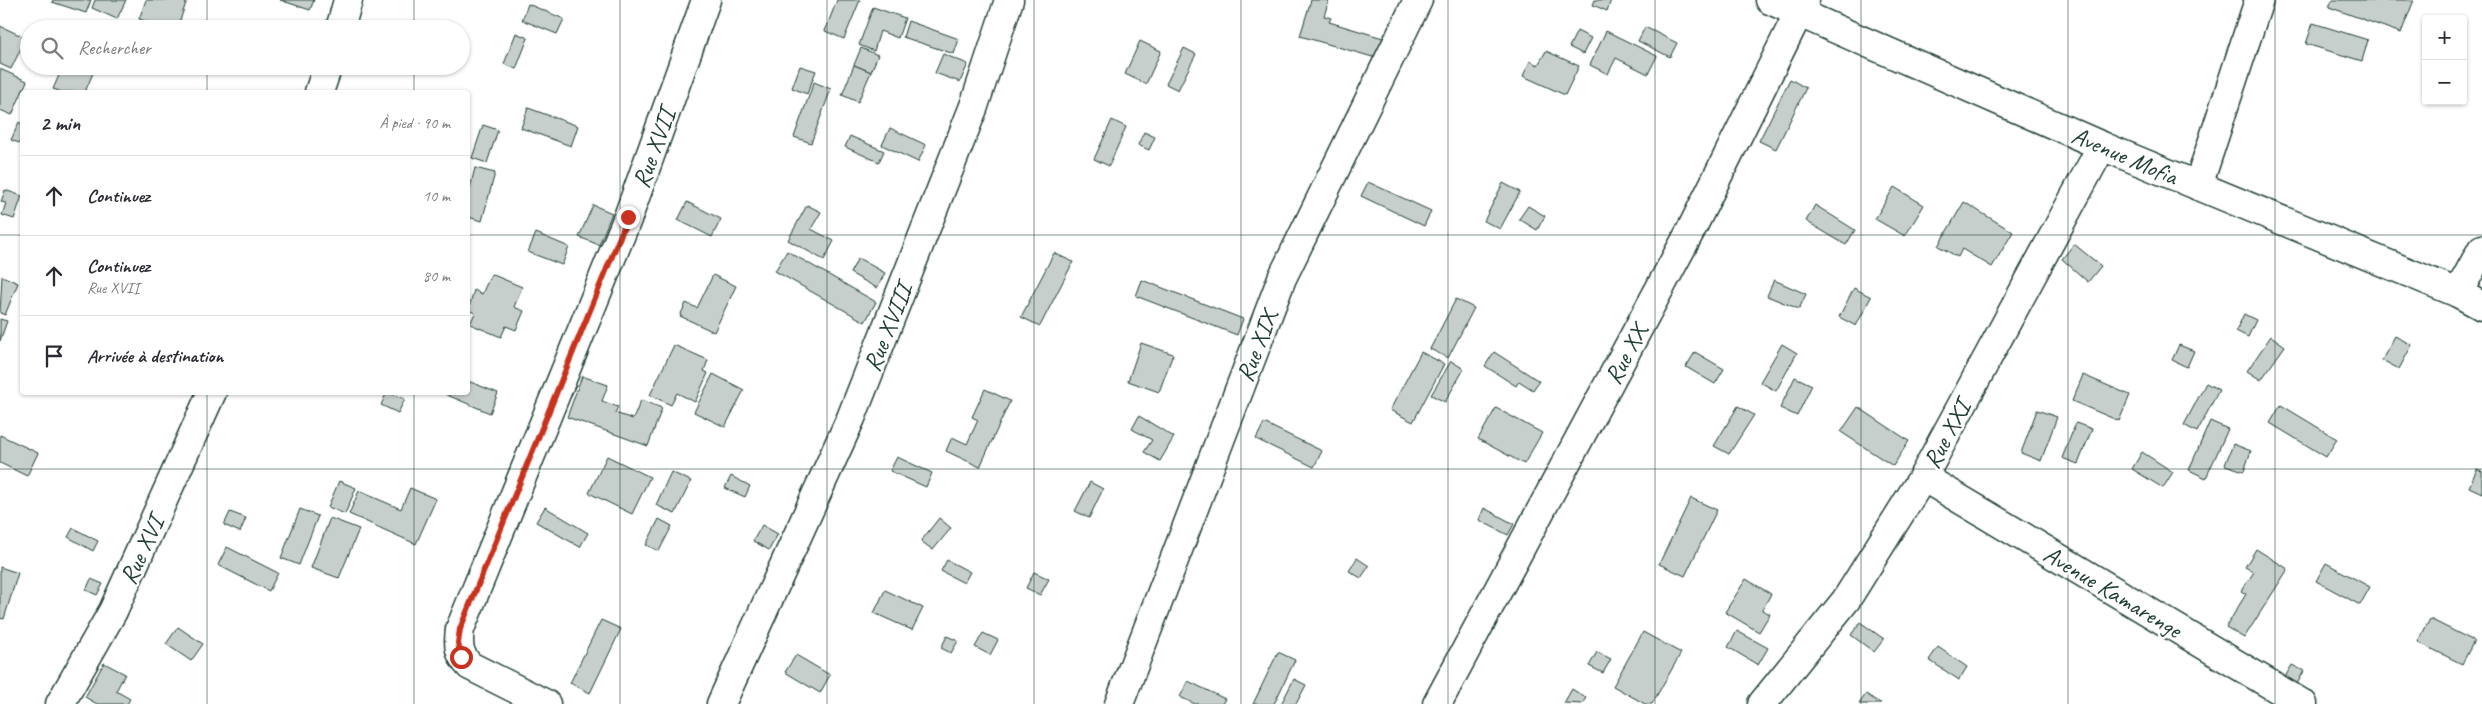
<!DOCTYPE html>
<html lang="fr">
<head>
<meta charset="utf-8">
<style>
  body { margin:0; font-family:Caveat,sans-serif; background:#f7f7f7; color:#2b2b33 }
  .controls { position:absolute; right:15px; top:15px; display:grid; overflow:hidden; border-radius:5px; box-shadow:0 1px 4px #0004 }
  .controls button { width:45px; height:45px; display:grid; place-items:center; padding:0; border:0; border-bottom:1px solid #e1e1e2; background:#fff; color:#2b2b33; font:25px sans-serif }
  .stop { position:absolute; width:15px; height:15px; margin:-11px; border:4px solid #c8321e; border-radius:50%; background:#fff }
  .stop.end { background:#c8321e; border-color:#fff; box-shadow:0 1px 5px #0008 }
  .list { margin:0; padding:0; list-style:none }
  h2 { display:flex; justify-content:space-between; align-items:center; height:65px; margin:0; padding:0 20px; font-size:21px }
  h2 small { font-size:16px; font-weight:400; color:#7c7c81 }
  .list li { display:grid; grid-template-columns:32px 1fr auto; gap:15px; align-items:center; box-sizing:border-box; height:80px; padding:0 20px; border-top:1px solid #e1e1e2 }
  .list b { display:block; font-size:19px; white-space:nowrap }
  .list p { margin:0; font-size:16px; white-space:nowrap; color:#7c7c81 }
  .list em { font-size:16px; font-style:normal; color:#7c7c81 }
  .icon { flex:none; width:28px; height:28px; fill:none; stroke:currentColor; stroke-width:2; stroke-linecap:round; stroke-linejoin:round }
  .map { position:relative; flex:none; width:2482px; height:704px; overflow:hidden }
  .search { position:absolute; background:#fff; box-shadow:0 1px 4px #0004; left:20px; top:20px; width:450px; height:55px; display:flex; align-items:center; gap:12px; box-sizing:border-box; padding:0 18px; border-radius:28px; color:#7c7c81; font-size:19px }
  .panel { position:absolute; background:#fff; box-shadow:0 1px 4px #0004; left:20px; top:90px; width:450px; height:305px; border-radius:5px }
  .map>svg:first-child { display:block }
  .building { fill:#c7cfcc; stroke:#1f3d34 }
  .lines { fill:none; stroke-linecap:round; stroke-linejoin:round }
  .minor-casing { stroke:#1f3d34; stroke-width:31 }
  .minor { stroke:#fff; stroke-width:28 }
  .route { stroke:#c8321e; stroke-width:6 }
  .grid { fill:none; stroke:#1f3d34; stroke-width:1; stroke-opacity:0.55 }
  .labels { text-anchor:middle; stroke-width:5; stroke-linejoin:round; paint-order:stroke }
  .street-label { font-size:25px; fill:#1f3d34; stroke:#fff }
</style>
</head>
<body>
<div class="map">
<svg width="2482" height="704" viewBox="0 0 2482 704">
  <rect width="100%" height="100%" fill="#fff"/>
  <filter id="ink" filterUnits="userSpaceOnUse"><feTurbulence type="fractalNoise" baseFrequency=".02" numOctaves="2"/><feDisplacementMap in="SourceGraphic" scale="10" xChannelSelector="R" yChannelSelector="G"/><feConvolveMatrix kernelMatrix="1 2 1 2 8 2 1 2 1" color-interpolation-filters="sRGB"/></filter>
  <g filter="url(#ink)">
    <g class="building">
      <path d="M53,0H91L86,13L52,2Z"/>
      <path d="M95,0H126L117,19L92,8Z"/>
      <path d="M146,0H187L177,29H167L139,19Z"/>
      <path d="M280,0H314L310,10Z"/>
      <path d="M837,0H860L844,39L825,31Z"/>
      <path d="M1311,0H1329L1324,16L1331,18L1329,22L1383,38L1376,58L1300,36Z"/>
      <path d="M1595,0H1611L1607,11L1593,5Z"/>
      <path d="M2332,0H2414L2401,33L2329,7Z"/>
      <path d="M528,4L564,19L557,34L522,20Z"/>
      <path d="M873,7L905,18L898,38L880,31L874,51L859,45Z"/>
      <path d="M908,21L959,39L954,54L903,37Z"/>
      <path d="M2313,23L2368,40L2362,61L2306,44Z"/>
      <path d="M0,26L26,38L11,69L0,64Z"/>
      <path d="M1645,27L1677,43L1670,57L1638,41Z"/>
      <path d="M1577,31L1591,38L1583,54L1569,47Z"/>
      <path d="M1606,31L1657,56L1648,74L1616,58L1608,74L1590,65Z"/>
      <path d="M516,33L528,38L516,69L504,64Z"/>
      <path d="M1140,41L1161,51L1146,84L1125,74Z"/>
      <path d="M861,48L878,55L871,72L854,65Z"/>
      <path d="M1184,48L1196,54L1178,90L1166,84Z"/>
      <path d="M1546,51L1579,66L1565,95L1523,76L1530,61L1538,65Z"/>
      <path d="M943,54L968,64L960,82L935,73Z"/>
      <path d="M854,65L871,72L858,102L842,95Z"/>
      <path d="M63,66H96L85,92H62L53,89Z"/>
      <path d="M800,66L816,71L807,94L792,88Z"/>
      <path d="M0,69L27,81L12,115L0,110Z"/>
      <path d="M1790,79L1806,88L1776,149L1759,141Z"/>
      <path d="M814,82L831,89L811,143L794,137Z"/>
      <path d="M528,108L578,126L571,146L521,128Z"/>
      <path d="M1112,120L1126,127L1109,166L1094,159Z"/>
      <path d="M19,122L22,124V144L11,140Z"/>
      <path d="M483,125L498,130L487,163L472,158Z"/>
      <path d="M890,128L926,145L918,162L882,145Z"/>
      <path d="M1144,132L1155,137L1149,150L1138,145Z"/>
      <path d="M850,136L884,151L879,162L845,147Z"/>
      <path d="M475,168L495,173L482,221L468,217V196Z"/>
      <path d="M1368,182L1431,211L1424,226L1361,196Z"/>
      <path d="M1503,183L1520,192L1500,229L1484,221Z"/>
      <path d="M1894,187L1924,205L1905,236L1875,219Z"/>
      <path d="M5,190L22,196L14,219L2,215L6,203L1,202Z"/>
      <path d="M687,202L721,219L712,237L678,220Z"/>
      <path d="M1964,202L2013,232L1992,267L1962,249L1958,257L1938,246Z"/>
      <path d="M593,205L612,213L599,245L579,237Z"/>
      <path d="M807,205L821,212L811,229L834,241L824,260L788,240Z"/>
      <path d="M1815,205L1855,230L1846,245L1806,221Z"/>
      <path d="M1528,206L1545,216L1537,230L1519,219Z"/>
      <path d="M536,233L569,247L562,265L528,252Z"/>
      <path d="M2074,244L2101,266L2088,282L2062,259Z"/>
      <path d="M787,251L876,302L865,322L775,271Z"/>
      <path d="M1054,253L1073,262L1040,326L1021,317Z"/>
      <path d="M858,258L885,273L877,288L850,273Z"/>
      <path d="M491,274L522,287L514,307L524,311L516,330L506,326L501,337L470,324L475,313L468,310L474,290L482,294Z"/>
      <path d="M713,275L736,286L714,332L680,316L686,303L697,308Z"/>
      <path d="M2,276L18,283L5,315L0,313Z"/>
      <path d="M1142,280L1243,319L1237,335L1136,296Z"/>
      <path d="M1774,280L1806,294L1799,309L1767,296Z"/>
      <path d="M1854,288L1871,297L1856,326L1839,317Z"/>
      <path d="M1456,299L1474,308L1448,358L1430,349Z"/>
      <path d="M2244,314L2256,320L2248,337L2236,331Z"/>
      <path d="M0,319L7,321L0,341Z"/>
      <path d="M2271,336L2285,346L2261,380L2247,371Z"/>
      <path d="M2395,336L2412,345L2399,369L2382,360Z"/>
      <path d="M1141,343L1173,354L1159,392L1128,381Z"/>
      <path d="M1782,344L1797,353L1776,391L1760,382Z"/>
      <path d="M674,345L708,360L704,371L708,373L695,402L677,393L671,405L650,395Z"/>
      <path d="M2179,345L2194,351L2187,367L2172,360Z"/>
      <path d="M1421,352L1444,364L1413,422L1390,410Z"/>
      <path d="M1494,352L1539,381L1533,390L1519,381L1516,386L1485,366Z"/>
      <path d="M1695,352L1724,369L1715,384L1686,367Z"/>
      <path d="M1451,361L1464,369L1445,402L1431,395Z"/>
      <path d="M713,374L744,390L725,427L694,412Z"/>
      <path d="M2083,375L2130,395L2119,421L2072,401Z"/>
      <path d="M582,376L608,385L602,401L618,407L615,413L633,419L641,400L662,408L648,446L567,417Z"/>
      <path d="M1795,377L1812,385L1797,416L1780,408Z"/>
      <path d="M468,381L498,393L490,413L440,392H468Z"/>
      <path d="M2206,383L2219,390L2197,432L2184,425Z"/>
      <path d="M985,389L1010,401L980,467L946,451L952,437L967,444L978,420L972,417Z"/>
      <path d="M387,392L405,399L398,413L381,405Z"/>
      <path d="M2281,405L2337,439L2326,457L2270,423Z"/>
      <path d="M1738,406L1754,415L1729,454L1714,446Z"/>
      <path d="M1858,407L1909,441L1893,466L1841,432Z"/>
      <path d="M1496,408L1542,433L1524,464L1478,439Z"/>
      <path d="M2037,410L2057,417L2041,461L2021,453Z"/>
      <path d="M1139,416L1174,437L1160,461L1144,452L1152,440L1132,429Z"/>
      <path d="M2210,421L2228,429L2206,478L2189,470Z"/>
      <path d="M1264,423L1322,451L1314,467L1256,439Z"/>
      <path d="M2076,423L2092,429L2078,464L2062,458Z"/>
      <path d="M0,435L38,453L27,476L0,463Z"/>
      <path d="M2233,444L2251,451L2244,471L2225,465Z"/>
      <path d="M2142,452L2173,472L2163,488L2132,469Z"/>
      <path d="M607,456L650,477L632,514L589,493Z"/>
      <path d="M897,457L932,473L926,487L890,471Z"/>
      <path d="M2477,469L2482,471V493L2469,487Z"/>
      <path d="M671,472L691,481L675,514L656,505Z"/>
      <path d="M731,476L750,486L745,497L725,488Z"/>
      <path d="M339,481L356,488L345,514L328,507Z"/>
      <path d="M1090,482L1103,489L1089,518L1075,511Z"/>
      <path d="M410,488L436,499L416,544L349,514L359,491L401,509Z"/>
      <path d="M1691,498L1717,510L1685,576L1659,564Z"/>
      <path d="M545,507L588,533L580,547L536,522Z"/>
      <path d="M1484,508L1514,524L1508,535L1479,520Z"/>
      <path d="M300,509L318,516L299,565L281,558Z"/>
      <path d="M230,512L246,518L240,532L224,525Z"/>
      <path d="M330,518L359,529L339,578L311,568Z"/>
      <path d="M939,518L951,528L933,550L921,541Z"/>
      <path d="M659,519L672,526L659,551L646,545Z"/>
      <path d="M762,525L778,534L769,550L753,541Z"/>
      <path d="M73,528L98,541L93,551L68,537Z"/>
      <path d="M227,547L278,573L269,591L218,565Z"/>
      <path d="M2256,549L2288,569L2244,638L2226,627L2246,594L2241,591L2254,572L2245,567Z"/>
      <path d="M1357,558L1369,566L1361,578L1349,571Z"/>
      <path d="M947,560L970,572L964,583L941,571Z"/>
      <path d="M2326,563L2370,587L2360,605L2316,581Z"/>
      <path d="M0,567L18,573L4,619L0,618Z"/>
      <path d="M1034,572L1049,579L1040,595L1026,588Z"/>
      <path d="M91,579L103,584L97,595L86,590Z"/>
      <path d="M1746,579L1771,594L1762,610L1770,614L1759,632L1725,612Z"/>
      <path d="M885,590L923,608L912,630L874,613Z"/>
      <path d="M2430,619L2474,641L2462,664L2418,642Z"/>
      <path d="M601,620L621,629L590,693L570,683Z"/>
      <path d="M1860,622L1884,639L1874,652L1851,635Z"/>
      <path d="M178,627L203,644L191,661L166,644Z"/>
      <path d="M1737,631L1768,648L1758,665L1728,647Z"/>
      <path d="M1643,632L1681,653L1652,704H1645L1613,686Z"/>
      <path d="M983,633L998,640L990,655L975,647Z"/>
      <path d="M947,636L958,641L951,653L941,648Z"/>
      <path d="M1938,647L1967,667L1959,680L1929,660Z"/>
      <path d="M1278,652L1295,660L1274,704H1253Z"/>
      <path d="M1597,652L1611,659L1603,673L1589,666Z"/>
      <path d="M796,655L830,675L820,693L785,672Z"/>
      <path d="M104,663L125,674L116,691L130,699L127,704H97L85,697Z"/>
      <path d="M2292,665L2304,671L2297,684L2285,677Z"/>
      <path d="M1294,679L1306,685L1296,704H1281Z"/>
      <path d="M1188,681L1225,699L1222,704H1195L1180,697Z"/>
      <path d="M1572,689L1586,698L1582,704L1564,703Z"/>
      <path d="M1866,694L1881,704H1859Z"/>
    </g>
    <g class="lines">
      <defs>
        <g id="minor">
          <path d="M1770,0L2102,146L2458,293L2482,306"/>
          <path d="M340,29L348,0"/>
          <path d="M319,92L328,66"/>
          <path d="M2198,186L2259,0"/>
          <path d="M2458,293L2482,249"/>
          <path d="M1923,477L2303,704"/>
          <path d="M60,704L113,611L212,392"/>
          <path d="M546,704L470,666C458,654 458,644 460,629L628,217L706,0"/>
          <path d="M721,704L851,418L974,106L1009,0"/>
          <path d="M1119,704L1282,278L1418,0"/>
          <path d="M1437,704L1691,230L1805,0"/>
          <path d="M1762,704L1846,600L1923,477L2102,146"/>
        </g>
      </defs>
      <use href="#minor" class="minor-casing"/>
      <use href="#minor" class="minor"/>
    </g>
  </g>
  <g class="lines" filter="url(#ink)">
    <path class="route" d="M461,657L458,643L460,629L628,217"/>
  </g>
  <path class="grid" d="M207,0V29M414,0V29M620,0V704M827,0V704M1034,0V704M1241,0V704M1448,0V704M1655,0V704M1861,0V704M2068,0V704M2275,0V704M207,66V92M414,66V92M0,235H22M468,235H2482M207,392V704M414,392V704M0,469H2482"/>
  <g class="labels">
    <g class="street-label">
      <text transform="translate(653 148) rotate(-70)" y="9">Rue XVII</text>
      <text transform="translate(2125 155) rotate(23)" y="9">Avenue Mofia</text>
      <text transform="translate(887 327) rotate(-68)" y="9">Rue XVIII</text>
      <text transform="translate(1256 346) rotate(-69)" y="9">Rue XIX</text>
      <text transform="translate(1625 354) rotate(-62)" y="9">Rue XX</text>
      <text transform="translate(1946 434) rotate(-62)" y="9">Rue XXI</text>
      <text transform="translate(141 550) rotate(-65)" y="9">Rue XVI</text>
      <text transform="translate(2113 591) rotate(31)" y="9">Avenue Kamarenge</text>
    </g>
  </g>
</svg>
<div class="controls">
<button>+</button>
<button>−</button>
</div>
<div class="stop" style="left:461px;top:657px"></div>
<div class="stop end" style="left:628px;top:217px"></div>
<div class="search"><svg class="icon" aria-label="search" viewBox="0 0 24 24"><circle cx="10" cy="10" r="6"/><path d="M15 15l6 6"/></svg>Rechercher</div>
<section class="panel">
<h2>2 min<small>À pied · 90 m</small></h2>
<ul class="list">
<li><svg class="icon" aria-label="ahead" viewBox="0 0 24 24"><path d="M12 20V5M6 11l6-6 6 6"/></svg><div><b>Continuez</b></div><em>10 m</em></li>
<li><svg class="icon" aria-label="ahead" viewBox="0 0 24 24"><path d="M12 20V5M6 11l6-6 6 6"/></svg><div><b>Continuez</b><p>Rue XVII</p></div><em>80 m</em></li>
<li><svg class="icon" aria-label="arrive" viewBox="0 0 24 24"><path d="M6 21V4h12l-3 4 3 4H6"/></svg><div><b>Arrivée à destination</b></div></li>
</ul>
</section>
</div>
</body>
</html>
